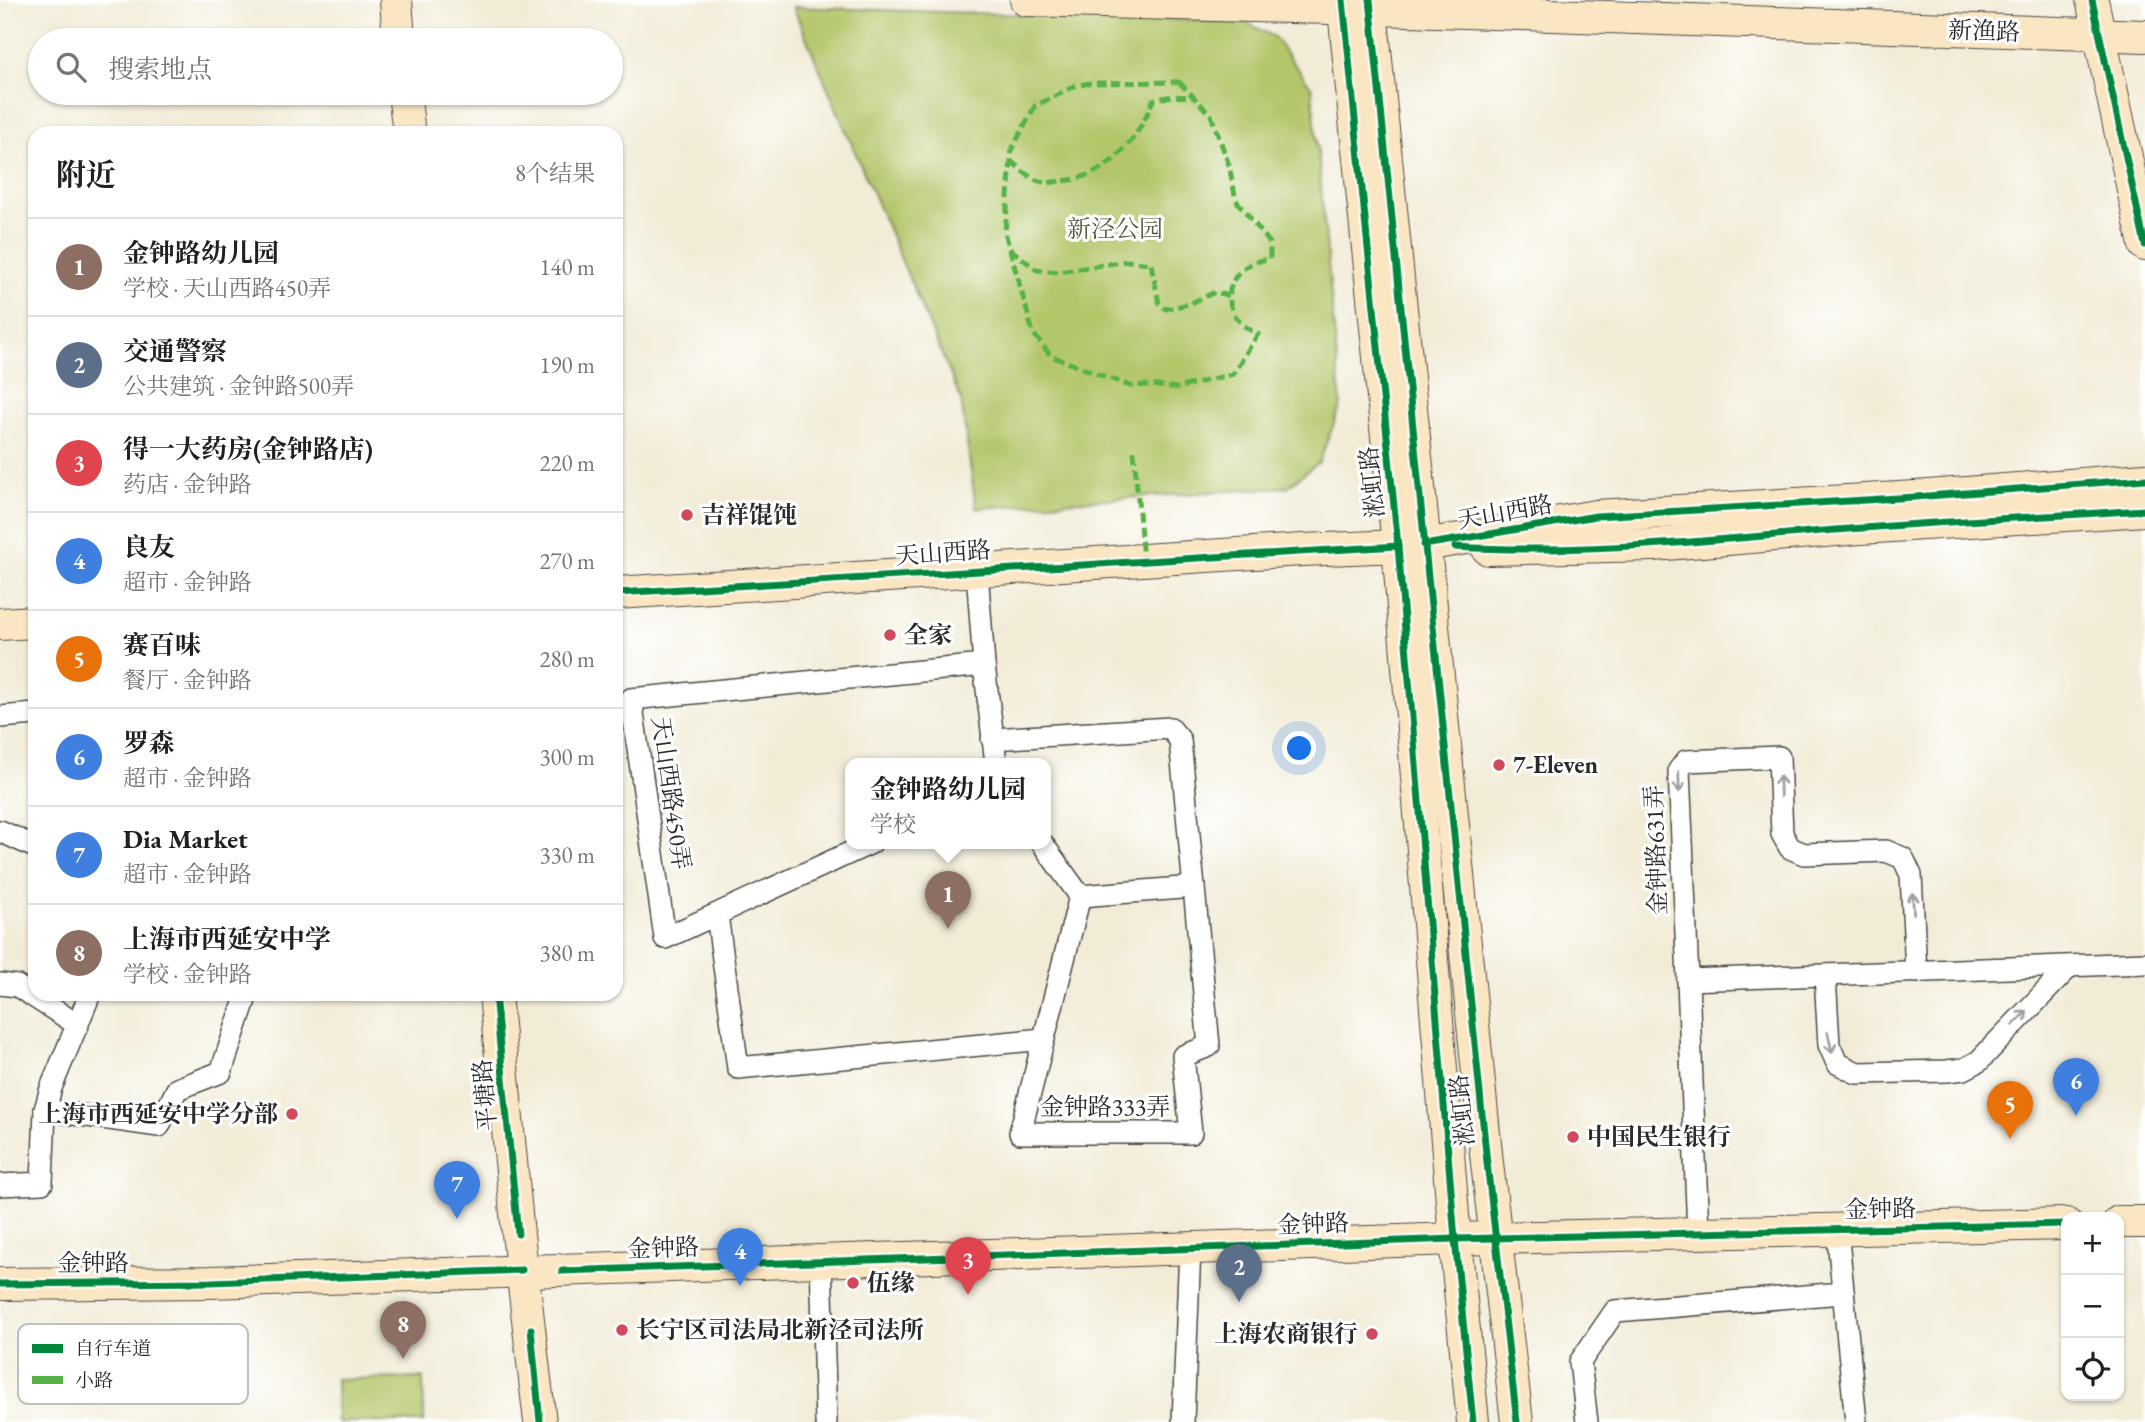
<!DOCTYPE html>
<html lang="zh">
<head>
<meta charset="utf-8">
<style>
  body { margin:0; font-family:"EB Garamond","Noto Serif SC",serif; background:#f2f2f2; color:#202124 }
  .controls { position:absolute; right:21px; bottom:21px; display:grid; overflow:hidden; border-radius:14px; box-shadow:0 2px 5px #0004 }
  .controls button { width:63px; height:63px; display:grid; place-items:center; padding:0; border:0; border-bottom:2px solid #e0e0e0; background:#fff; color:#202124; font:35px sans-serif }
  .you { position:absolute; left:1300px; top:749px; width:24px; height:24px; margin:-18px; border:5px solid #fff; border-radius:50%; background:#1a73e8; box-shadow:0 0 0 10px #1a73e833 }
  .badge { display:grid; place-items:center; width:46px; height:46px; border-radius:50%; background:#db2777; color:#fff; font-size:23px; font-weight:700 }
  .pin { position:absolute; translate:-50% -58px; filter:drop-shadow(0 2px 4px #0008) }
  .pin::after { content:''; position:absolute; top:37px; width:24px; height:21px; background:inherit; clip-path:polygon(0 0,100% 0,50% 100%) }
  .popup { position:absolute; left:845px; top:758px; width:206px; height:91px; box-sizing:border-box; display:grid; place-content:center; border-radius:14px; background:#fff; filter:drop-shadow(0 2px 5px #0005); font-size:23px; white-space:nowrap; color:#757577 }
  .popup b { font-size:26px; color:#202124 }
  .popup::after { content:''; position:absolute; left:50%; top:100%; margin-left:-14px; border:14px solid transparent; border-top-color:#fff }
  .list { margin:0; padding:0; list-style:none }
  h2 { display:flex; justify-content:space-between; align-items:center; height:91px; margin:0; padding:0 28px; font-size:30px }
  h2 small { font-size:23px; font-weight:400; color:#757577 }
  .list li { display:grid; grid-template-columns:46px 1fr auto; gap:21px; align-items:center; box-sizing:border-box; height:98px; padding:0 28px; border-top:2px solid #e0e0e0 }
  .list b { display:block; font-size:26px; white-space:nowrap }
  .list p { margin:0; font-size:23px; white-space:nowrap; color:#757577 }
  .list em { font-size:23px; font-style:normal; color:#757577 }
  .icon { flex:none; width:38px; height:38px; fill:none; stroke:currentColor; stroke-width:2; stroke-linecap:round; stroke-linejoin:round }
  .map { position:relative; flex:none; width:2145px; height:1422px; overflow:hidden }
  .search { position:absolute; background:#fff; box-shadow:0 2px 5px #0004; left:28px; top:28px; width:595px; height:77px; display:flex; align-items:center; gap:18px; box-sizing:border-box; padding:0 24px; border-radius:38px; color:#757577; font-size:26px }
  .panel { position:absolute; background:#fff; box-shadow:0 2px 5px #0004; left:28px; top:126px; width:595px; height:875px; border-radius:21px }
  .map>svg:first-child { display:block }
  .green { fill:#b3c669; stroke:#6f784a; stroke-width:2 }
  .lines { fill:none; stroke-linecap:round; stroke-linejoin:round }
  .street-casing { stroke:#494845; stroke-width:24 }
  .secondary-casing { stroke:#494845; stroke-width:34 }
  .street { stroke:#fff; stroke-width:21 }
  .secondary { stroke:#fbe6c4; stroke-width:32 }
  .quiet { stroke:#56b246; stroke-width:5; stroke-dasharray:10 5; stroke-linecap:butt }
  .cycleway-casing { stroke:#fff; stroke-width:11 }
  .cycleway { stroke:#00873e; stroke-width:7 }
  .oneway { stroke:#a0a0a0 }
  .poi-dot { fill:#d1495b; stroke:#fff; stroke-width:2.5 }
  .labels { text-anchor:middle; stroke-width:6; stroke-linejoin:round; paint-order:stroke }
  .street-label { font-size:24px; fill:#2b2b2b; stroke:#fff }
  .park-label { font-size:24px; fill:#545a3e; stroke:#fff }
  .poi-label { font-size:24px; font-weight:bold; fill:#2b2b2b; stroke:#fff; text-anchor:start }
  .key { fill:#fff; stroke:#bfbfbf; stroke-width:2 }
  .key-label { font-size:19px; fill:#2b2b2b }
</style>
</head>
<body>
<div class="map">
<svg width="2145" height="1422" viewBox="0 0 2145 1422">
  <rect width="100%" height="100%" fill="#fff"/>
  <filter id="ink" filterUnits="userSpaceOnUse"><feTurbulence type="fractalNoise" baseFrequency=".0143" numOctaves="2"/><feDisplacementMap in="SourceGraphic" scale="14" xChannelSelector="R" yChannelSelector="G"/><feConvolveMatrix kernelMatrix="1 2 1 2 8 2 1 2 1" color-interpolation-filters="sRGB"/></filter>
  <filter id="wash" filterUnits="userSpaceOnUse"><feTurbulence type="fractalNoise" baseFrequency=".00686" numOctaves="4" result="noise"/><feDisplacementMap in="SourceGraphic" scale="28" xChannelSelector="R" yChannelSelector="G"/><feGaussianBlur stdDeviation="1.57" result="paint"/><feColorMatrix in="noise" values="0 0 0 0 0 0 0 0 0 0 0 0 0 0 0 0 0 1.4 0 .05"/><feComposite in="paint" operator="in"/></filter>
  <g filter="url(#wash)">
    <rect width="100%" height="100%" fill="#f2ecd7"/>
    <g class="green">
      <path d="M793,7L1245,22L1274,37L1312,88L1341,405L1319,462L1287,487L976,508L961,399Z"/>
      <path d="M423,1378L424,1422H337L336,1379Z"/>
    </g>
  </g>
  <g filter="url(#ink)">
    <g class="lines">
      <defs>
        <g id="street">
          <path d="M977,571L984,665L996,763"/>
          <path d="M0,717L35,714"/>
          <path d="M992,739L1170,728L1180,740L1209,1046L1183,1056L1191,1133H1020L1080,896"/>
          <path d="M0,831L35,847"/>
          <path d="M871,843L665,938L631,699L984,665"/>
          <path d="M1042,843L1080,896L1194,887"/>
          <path d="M717,915L738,1068L1044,1039"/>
          <path d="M1825,975L1829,1045L1837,1063L1857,1073L1947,1071L1964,1069L1979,1061L2070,966"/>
          <path d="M1688,980L1679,770L1686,761L1779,757L1782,834L1790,848L1804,854L1886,851L1903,858L1911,875L1916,972"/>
          <path d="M0,984L17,986L78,1025"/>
          <path d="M45,1110L159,1126L177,1089L221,1072L247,994"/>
          <path d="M0,1185L42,1183L45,1110L51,1088L90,994"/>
          <path d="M1837,1229L1856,1422"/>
          <path d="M1698,1233L1688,980L2145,963"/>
          <path d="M821,1261L826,1422"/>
          <path d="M1183,1422L1190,1247"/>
          <path d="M1587,1422L1580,1362L1615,1311L1843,1293"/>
        </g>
        <g id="secondary">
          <path d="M396,0L399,40"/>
          <path d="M1026,0L1409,10L2145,36"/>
          <path d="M1343,0L1398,546L1455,1239L1473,1422"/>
          <path d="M1370,0L1487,1163L1517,1422"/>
          <path d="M2092,0L2145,245"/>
          <path d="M404,93L409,133"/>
          <path d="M1488,549L1654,545L1860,528L2145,510"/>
          <path d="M616,593L1302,550L1424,545L1596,516L1915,497L2145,479"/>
          <path d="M0,624L35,622"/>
          <path d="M495,994L518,1234L540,1422"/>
          <path d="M2119,1222H2145"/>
          <path d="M0,1284L211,1282L1455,1239L2066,1224"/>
        </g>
      </defs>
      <use href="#street" class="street-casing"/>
      <use href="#secondary" class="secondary-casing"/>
      <use href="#street" class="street"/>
      <use href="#secondary" class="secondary"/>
      <g class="quiet">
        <path d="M1179,82L1211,115L1229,165L1236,200L1270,243V259C1223,263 1214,315 1258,334L1233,374L1177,388L1150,385L1130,386L1051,356L1033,333L1005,232L1012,149L1035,106L1075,86L1090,83Z"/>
        <path d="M1011,161C1020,169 1031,180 1043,182C1048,183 1055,182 1060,181C1106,179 1138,141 1153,100L1172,96L1194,97"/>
        <path d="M1010,249L1037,270L1060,272L1127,261L1151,264L1159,303L1166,309L1189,304L1215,292L1229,296"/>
        <path d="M1134,451L1143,560"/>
      </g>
      <defs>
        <g id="cycleway">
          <path d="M1343,0L1398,546L1455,1239L1473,1422"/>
          <path d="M1370,0L1487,1163L1517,1422"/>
          <path d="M2092,0L2145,245"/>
          <path d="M1424,545L1596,516L1915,497L2145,479"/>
          <path d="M1455,547C1574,554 1693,542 1811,532C1922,523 2034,517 2145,510"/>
          <path d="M616,593L1398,546"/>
          <path d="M495,994L518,1234"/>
          <path d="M562,1271L1455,1239L2066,1224"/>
          <path d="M0,1284L211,1282L522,1270"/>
          <path d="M531,1329L540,1422"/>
        </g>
      </defs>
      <use href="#cycleway" class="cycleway-casing"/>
      <use href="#cycleway" class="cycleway"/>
    </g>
    <defs><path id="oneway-shaft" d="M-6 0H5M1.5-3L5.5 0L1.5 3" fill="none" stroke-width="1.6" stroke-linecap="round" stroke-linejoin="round" transform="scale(1.75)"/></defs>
    <g class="oneway">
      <use href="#oneway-shaft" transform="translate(1679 782) rotate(88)"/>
      <use href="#oneway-shaft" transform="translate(1780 786) rotate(-92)"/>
      <use href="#oneway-shaft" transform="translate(1913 903) rotate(-93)"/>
      <use href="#oneway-shaft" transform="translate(2020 1018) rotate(-46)"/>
      <use href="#oneway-shaft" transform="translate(1830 1043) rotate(78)"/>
    </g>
  </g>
  <g class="poi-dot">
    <circle cx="687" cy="515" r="7"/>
    <circle cx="890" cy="635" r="7"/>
    <circle cx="1499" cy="765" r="7"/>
    <circle cx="292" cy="1114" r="7"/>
    <circle cx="1573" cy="1137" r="7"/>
    <circle cx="853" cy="1283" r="7"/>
    <circle cx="622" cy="1330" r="7"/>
    <circle cx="1372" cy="1334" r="7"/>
  </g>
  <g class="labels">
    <g class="street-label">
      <text transform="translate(1984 31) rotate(2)" y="8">新渔路</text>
      <text transform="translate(1372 482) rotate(-96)" y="8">淞虹路</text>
      <text transform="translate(1505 512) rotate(-10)" y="8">天山西路</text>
      <text transform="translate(943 553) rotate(-4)" y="8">天山西路</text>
      <text transform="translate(671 793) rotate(82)" y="8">天山西路450弄</text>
      <text transform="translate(1656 850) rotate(-92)" y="8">金钟路631弄</text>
      <text transform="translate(485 1095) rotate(-95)" y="8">平塘路</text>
      <text x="1105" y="1115">金钟路333弄</text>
      <text transform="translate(1462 1110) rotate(-96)" y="8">淞虹路</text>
      <text transform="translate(1880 1209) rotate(-1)" y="8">金钟路</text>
      <text transform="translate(1313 1224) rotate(-2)" y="8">金钟路</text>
      <text transform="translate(663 1248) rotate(-2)" y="8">金钟路</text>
      <text x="93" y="1271">金钟路</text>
    </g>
    <g class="park-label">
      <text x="1115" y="237">新泾公园</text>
    </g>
    <g class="poi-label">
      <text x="701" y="523">吉祥馄饨</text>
      <text x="904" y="643">全家</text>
      <text x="1513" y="773">7-Eleven</text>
      <text x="278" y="1122" text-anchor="end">上海市西延安中学分部</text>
      <text x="1587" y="1145">中国民生银行</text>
      <text x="867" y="1291">伍缘</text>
      <text x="636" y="1338">长宁区司法局北新泾司法所</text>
      <text x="1358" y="1342" text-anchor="end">上海农商银行</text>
    </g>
  </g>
  <rect x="18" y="1324" width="230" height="80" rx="10" class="key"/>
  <rect x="32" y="1344" width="31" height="9" fill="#00873e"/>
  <rect x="32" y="1376" width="31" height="8" fill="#56b246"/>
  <g class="key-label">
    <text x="75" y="1355">自行车道</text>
    <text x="75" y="1387">小路</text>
  </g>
</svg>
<div class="controls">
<button>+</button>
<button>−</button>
<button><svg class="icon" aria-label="locate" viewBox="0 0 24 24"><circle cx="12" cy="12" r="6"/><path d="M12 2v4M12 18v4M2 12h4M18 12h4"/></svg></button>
</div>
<div class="you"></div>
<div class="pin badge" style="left:948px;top:929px;background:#8d6e63">1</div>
<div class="popup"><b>金钟路幼儿园</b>学校</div>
<div class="pin badge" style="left:1239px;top:1302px;background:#5c6f8a">2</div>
<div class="pin badge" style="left:968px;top:1295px;background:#e0444e">3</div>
<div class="pin badge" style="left:740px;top:1286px;background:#3f7fe0">4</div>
<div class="pin badge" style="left:2010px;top:1139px;background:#e8710a">5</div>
<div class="pin badge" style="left:2076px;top:1116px;background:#3f7fe0">6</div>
<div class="pin badge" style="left:457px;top:1219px;background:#3f7fe0">7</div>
<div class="pin badge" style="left:403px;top:1359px;background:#8d6e63">8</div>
<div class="search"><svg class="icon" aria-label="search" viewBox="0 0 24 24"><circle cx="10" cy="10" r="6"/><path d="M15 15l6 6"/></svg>搜索地点</div>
<section class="panel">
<h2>附近<small>8个结果</small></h2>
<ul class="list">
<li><span class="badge" style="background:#8d6e63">1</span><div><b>金钟路幼儿园</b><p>学校 · 天山西路450弄</p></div><em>140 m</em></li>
<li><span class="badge" style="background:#5c6f8a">2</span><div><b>交通警察</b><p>公共建筑 · 金钟路500弄</p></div><em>190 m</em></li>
<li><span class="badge" style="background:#e0444e">3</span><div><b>得一大药房(金钟路店)</b><p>药店 · 金钟路</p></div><em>220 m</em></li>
<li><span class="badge" style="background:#3f7fe0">4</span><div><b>良友</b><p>超市 · 金钟路</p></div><em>270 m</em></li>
<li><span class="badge" style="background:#e8710a">5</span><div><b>赛百味</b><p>餐厅 · 金钟路</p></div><em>280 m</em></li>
<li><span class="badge" style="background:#3f7fe0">6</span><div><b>罗森</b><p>超市 · 金钟路</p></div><em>300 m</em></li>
<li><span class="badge" style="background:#3f7fe0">7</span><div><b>Dia Market</b><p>超市 · 金钟路</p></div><em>330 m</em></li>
<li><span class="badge" style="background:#8d6e63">8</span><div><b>上海市西延安中学</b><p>学校 · 金钟路</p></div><em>380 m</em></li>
</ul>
</section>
</div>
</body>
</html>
